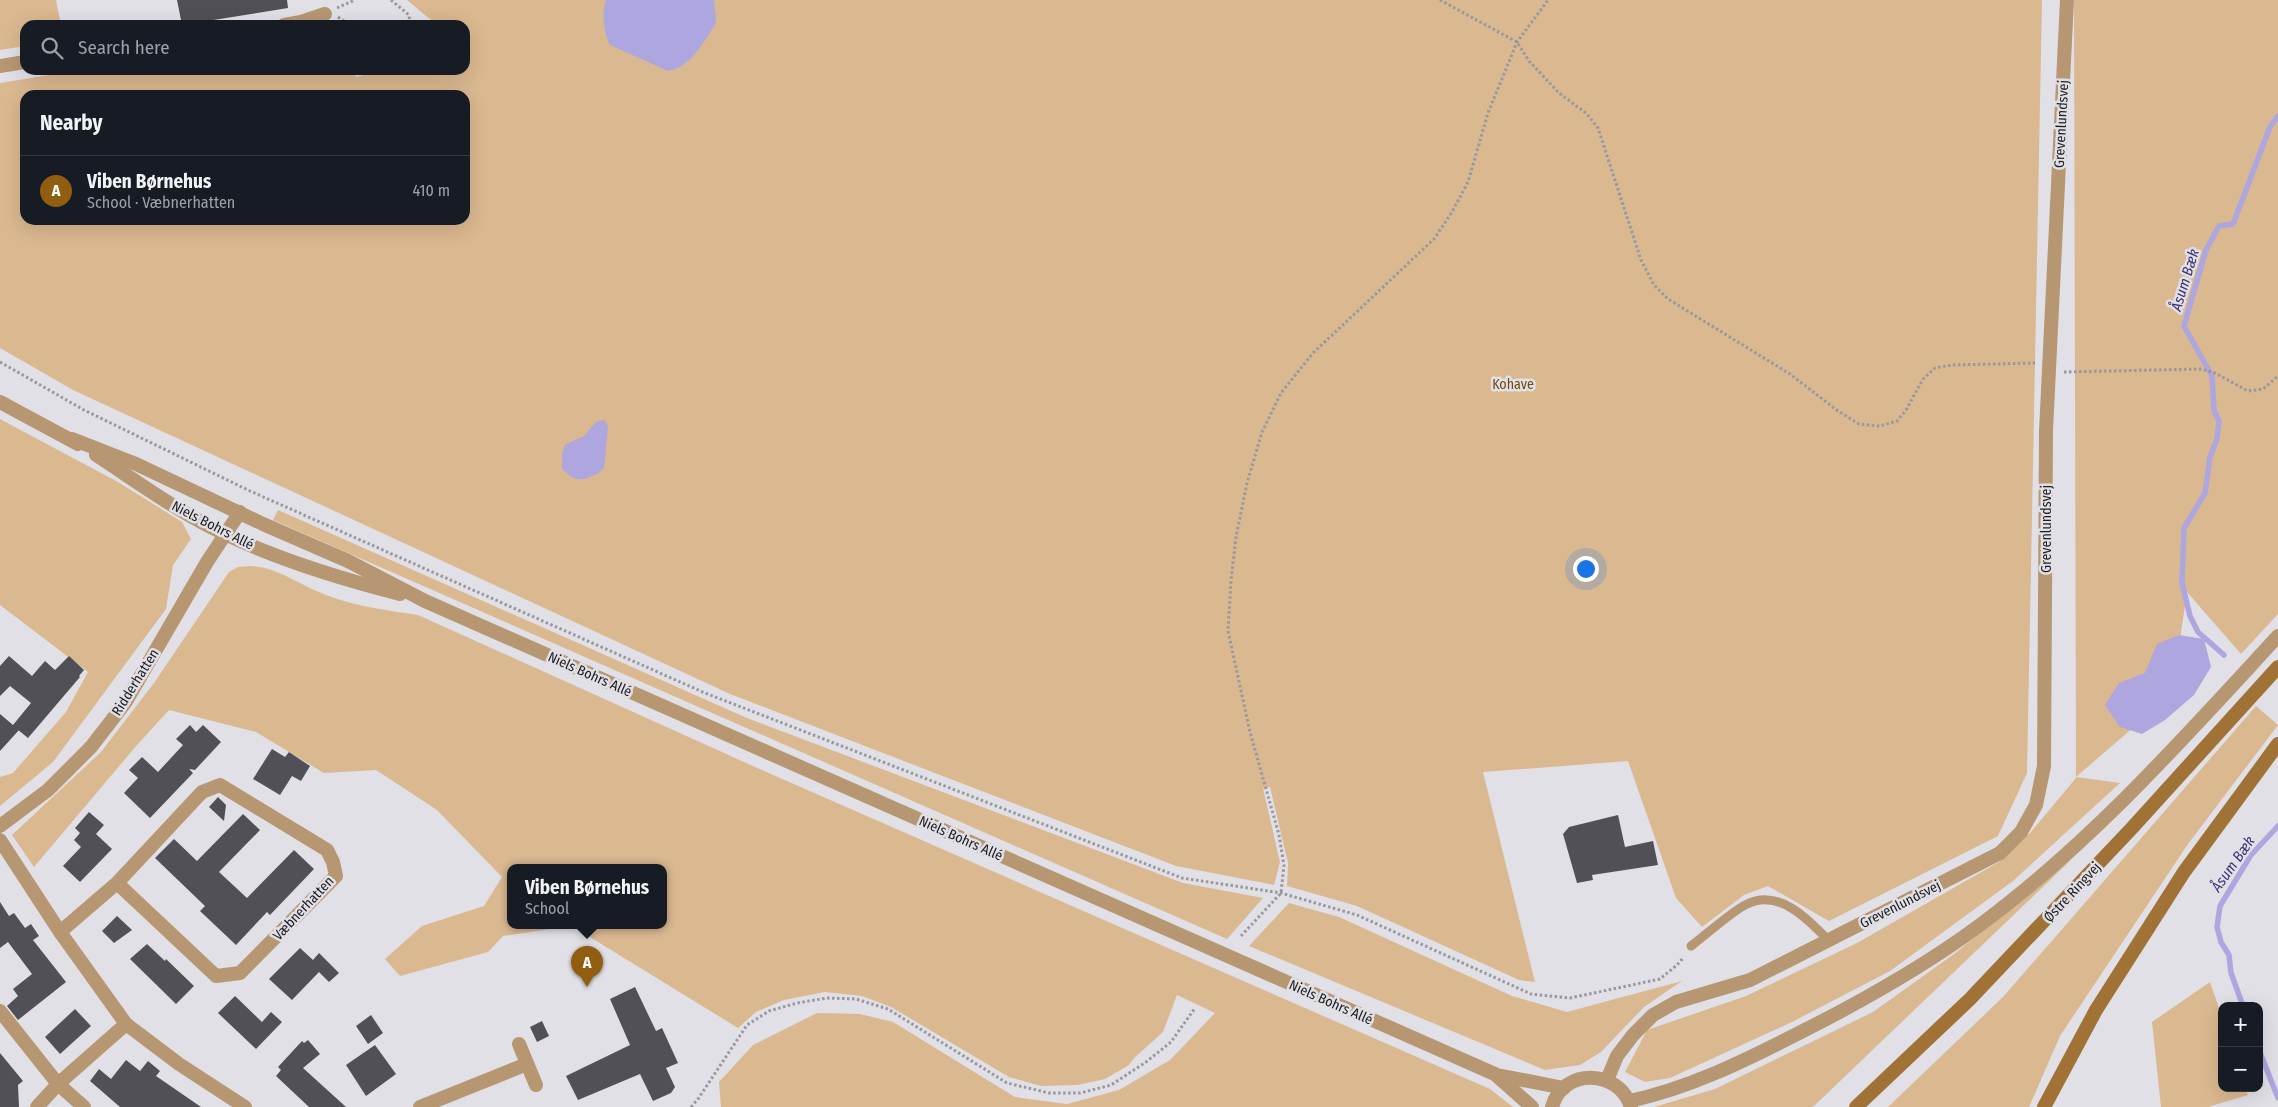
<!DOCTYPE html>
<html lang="en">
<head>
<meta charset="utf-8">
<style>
  body { margin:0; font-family:"Fira Sans Condensed",sans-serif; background:#20242c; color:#f1f3f6 }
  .controls { position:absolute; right:15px; bottom:15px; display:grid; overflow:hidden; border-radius:10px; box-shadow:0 5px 20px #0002 }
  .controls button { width:45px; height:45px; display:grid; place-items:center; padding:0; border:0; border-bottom:1px solid #363941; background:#171b24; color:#f1f3f6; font:25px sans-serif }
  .you { position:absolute; left:1585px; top:568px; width:18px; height:18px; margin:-12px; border:4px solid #fff; border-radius:50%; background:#1a73e8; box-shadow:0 0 0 8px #1a73e833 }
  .badge { display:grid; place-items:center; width:32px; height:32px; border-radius:50%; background:#915e10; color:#fff; font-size:16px; font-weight:700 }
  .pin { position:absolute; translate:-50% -41px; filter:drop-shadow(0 1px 2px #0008) }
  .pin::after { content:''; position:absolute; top:26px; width:18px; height:15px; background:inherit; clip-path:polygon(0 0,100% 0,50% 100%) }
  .popup { position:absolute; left:507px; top:864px; width:160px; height:65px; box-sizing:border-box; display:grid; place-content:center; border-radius:10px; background:#171b24; filter:drop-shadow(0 1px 4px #0005); font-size:16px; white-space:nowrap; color:#9ea1a6 }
  .popup b { font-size:19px; color:#f1f3f6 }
  .popup::after { content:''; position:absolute; left:50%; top:100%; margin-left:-10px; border:10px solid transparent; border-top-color:#171b24 }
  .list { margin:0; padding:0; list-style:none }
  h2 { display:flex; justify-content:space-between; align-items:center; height:65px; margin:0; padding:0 20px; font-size:21px }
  h2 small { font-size:16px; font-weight:400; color:#9ea1a6 }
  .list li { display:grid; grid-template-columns:32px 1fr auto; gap:15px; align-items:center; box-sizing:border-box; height:70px; padding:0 20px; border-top:1px solid #363941 }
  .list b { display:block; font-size:19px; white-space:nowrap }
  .list p { margin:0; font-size:16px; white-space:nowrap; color:#9ea1a6 }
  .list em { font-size:16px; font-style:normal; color:#9ea1a6 }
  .icon { flex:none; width:28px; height:28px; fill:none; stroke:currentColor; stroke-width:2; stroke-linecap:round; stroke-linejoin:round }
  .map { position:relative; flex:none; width:2278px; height:1107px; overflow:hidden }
  .search { position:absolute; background:#171b24; box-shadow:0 5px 20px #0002; left:20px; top:20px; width:450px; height:55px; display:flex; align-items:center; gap:12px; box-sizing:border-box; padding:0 18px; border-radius:15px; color:#9ea1a6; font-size:19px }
  .panel { position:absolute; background:#171b24; box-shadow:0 5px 20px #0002; left:20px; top:90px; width:450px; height:135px; border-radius:15px }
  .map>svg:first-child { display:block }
  .green { fill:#dab890; fill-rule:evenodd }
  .water { fill:#ada6df }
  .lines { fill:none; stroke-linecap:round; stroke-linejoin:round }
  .stream { stroke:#ada6df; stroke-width:5.5 }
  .building { fill:#515056 }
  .path { stroke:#98989d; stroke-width:3; stroke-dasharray:2.5 2.5; stroke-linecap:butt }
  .service { stroke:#b79772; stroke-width:9 }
  .minor { stroke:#b79772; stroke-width:14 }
  .tertiary { stroke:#b79772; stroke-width:14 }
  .secondary { stroke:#a17236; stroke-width:14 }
  .labels { text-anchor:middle; stroke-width:5; stroke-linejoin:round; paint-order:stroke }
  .street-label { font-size:14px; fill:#1d1d20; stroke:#e1e0e7 }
  .park-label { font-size:14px; fill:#734b0e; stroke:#e1e0e7 }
  .water-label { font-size:15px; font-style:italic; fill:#403175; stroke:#e1e0e7 }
</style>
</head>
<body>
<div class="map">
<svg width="2278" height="1107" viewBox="0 0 2278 1107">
  <rect width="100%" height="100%" fill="#e1e0e7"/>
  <g class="green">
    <path d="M0,0H56L61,25H25V46L0,50Z"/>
    <path d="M407,0H2042L2027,773L1998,836L1829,921L1768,886L1744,895L1702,927L1676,898L1628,761L1483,772L1535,982L1519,980L1357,906L1287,886L1288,863L1270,787L1263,788L1280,862L1274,885L1176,866L730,694L73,390L0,348V83L80,70H353L356,77L384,70H465V25H437ZM25,95H465V220H25Z"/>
    <path d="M2074,0H2278V614L2241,654L2187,592L2172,694L2076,777L2120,783L2013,881L1890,971L1792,1022L1670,1078L1645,1082L1625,1072L1647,1030L1746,996L1857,943L1999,862L2031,832L2076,778Z"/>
    <path d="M0,419L118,482L182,522L191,539L173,565L166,609L53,762L0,806V777L13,773L66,712L88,672L0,605Z"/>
    <path d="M278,510L747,718L1183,883L1263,898L1227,939L273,520Z"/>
    <path d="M250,566C275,567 292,580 314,590C347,605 382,610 418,615L764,771L1490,1089L1513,1107H721L719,1082L753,1045L817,1013L860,1014L893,1022L1015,1097L1067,1104L1119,1090L1170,1060L1215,1013L1177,995L1163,1032L1134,1058L1129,1065L1105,1079L1078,1085L1041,1086L1009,1077L891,1007L862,996L825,992L784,1000L756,1012L738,1028L572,926H663V868H511V926H571L503,936L488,952L400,976L385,959L422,926L484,906L502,877L437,810L376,770L324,773L256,732L169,710L137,745L34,867L12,835L101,752L154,683L229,572L238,567Z"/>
    <path d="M2256,706L2278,725L2188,844L2060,1036L2029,1107H1888L2003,997Z"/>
    <path d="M2072,859L1813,1107H1654L1715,1089L1873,1012L1954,954Z"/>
    <path d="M1289,903L1339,917L1512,996L1567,1012L1682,981L1644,1007L1601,1052L1580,1065L1545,1070L1249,946Z"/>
    <path d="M2210,982L2222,1017V1088H2245L2248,1095L2208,1107H2161L2152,1022Z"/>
  </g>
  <g class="water">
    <path d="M606,0H714L716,19L715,25C702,44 691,67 668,71L610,45C604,33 601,13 606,0Z"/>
    <path d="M603,420L606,422L608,427L604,468C600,473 596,474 590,477C577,482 572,478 562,469V454L565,445L584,436L596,422Z"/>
    <path d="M2179,635L2204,639L2211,667L2194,695L2165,720L2142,734L2120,727L2105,705L2119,683L2145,673L2157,644Z"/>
  </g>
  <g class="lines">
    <g class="stream">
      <path d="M2224,655L2198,632L2190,616L2182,583L2184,528L2205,493L2210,457L2217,439L2219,421L2214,411L2212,376L2184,326L2206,250L2219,226L2233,224L2270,127L2278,116"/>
      <path d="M2243,1006L2231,973L2229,955L2221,942L2217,927L2220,906L2251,855L2278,826"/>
      <path d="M2259,1050L2278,1098"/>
    </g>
  </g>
  <g class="building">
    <path d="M177,0H287L288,8L182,25Z"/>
    <path d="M9,656L32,676L45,661L55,670L69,656L84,670L79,676L80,677L28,738L17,729L19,730L0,751V714L13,725L31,703L10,686L0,696V666Z"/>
    <path d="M190,725L196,732L203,725L221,742L195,770L189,769L193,773L150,818L124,793L138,778L129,770L142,757L158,772L183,745L176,739Z"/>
    <path d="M272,749L285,757L289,752L310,766L301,781L292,776L280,795L253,779Z"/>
    <path d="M218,797L226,805L224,821L209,807Z"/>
    <path d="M89,812L104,825L96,834L112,849L80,882L63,866L81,847L74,840L80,833L75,828Z"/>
    <path d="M243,814L260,830L219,872L247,898L294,850L314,869L270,915L267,912L236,945L200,911L205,906L155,858L174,839L197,861Z"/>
    <path d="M1618,815L1625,847L1653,841L1658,865L1592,875L1593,880L1577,883L1563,834L1569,827Z"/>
    <path d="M0,902L9,916L14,913L25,928L31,924L39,936L33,940L66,982L18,1020L7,1006L18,996L13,989L32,974L8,942L0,948Z"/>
    <path d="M117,916L132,930L114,943L102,931Z"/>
    <path d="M147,944L165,961L166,959L194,986L176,1004L130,959Z"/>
    <path d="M300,948L313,960L319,953L339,973L329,982L319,972L292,1000L269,979Z"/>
    <path d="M635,987L656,1031L662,1028L678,1063L666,1068L675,1087L671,1093L653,1101L640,1074L578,1100L566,1076L630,1045L610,999Z"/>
    <path d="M235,996L262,1022L271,1012L282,1022L256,1049L218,1013Z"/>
    <path d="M75,1009L91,1026L60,1054L45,1037Z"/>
    <path d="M371,1015L383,1033L368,1044L356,1026Z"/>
    <path d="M542,1021L549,1036L537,1042L530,1027Z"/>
    <path d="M308,1040L320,1054L303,1068L346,1107H309L276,1076L281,1070L278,1067L302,1041L304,1043Z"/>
    <path d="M375,1045L396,1074L366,1096L346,1065Z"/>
    <path d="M0,1053L23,1081L18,1085L19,1107H0Z"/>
    <path d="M126,1060L140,1071L148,1061L160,1071L156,1076L201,1107H120L90,1081L99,1069L111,1079Z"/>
  </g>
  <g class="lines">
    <g class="path">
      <path d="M391,0L409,15L410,25"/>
      <path d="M1440,0L1517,42L1529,61L1559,93L1587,114L1598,128L1641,260L1654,285L1668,299L1790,374L1838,411L1859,424L1880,426L1897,421L1906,410L1923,379L1935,368L1952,365L2035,363"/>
      <path d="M337,8L355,0"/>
      <path d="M338,17L350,25"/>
      <path d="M0,362L84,410L250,491L705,693L1182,878L1281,893L1357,915L1531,994L1570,998L1660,979L1677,965L1684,957"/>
      <path d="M2064,372L2201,369L2215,373L2248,391L2263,389L2278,376"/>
      <path d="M1241,936L1281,893L1284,865L1279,835L1250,732L1228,631L1231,581L1236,537L1247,483L1262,432L1281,393L1313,353L1434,239L1452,212L1468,182L1488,113L1517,42L1548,0"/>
      <path d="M691,1107L698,1099L747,1025L769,1011L797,1003L827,998L856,999L888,1009L1007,1083L1049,1093H1080L1111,1085L1146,1062L1171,1042L1195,1008"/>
    </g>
    <path class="service" d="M1691,946C1706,935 1732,911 1747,904C1779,888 1809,920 1829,941"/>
    <g class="minor">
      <path d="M284,25L301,22L325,14"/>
      <path d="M0,66L25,62"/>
      <path d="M0,826L48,790L91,747L125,703L207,562L240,512"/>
      <path d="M0,840L60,932L126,1024L179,1064L245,1107"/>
      <path d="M60,932L117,883L202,792L220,785L327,850L333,862L336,876L240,973L216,976L117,883"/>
      <path d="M0,1011L58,1084L84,1107"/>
      <path d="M519,1044L536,1085"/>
      <path d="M1607,1080L1617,1056L1633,1035L1653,1015L1676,1002L1750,980L2000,853L2021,832L2036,805L2044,766L2046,431L2067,0"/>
      <path d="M37,1107L58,1084L126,1024"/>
      <path d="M420,1107L527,1064"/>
    </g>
    <g class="tertiary">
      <path d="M0,402L78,444"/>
      <path d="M72,439L136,464L263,524L348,561L425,601L1497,1075L1564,1088"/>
      <path d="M96,455C139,483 181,514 227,535C282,561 341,579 400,594"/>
      <path d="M1497,1076L1532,1107"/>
      <path d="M1629,1101C1687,1089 1742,1062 1795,1035C1859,1003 1922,968 1980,925C2092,842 2184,738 2278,636"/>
      <path d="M1552,1107C1563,1067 1619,1069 1631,1107"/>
    </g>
    <g class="secondary">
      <path d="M1856,1107L1970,999L2132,828L2278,667"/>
      <path d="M2044,1107L2096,1010L2184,872L2278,744"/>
    </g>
  </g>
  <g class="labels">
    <g class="street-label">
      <text transform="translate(2061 124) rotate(-87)" y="5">Grevenlundsvej</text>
      <text transform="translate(213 525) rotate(27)" y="5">Niels Bohrs Allé</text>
      <text transform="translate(2046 529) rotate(-90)" y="5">Grevenlundsvej</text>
      <text transform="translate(590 674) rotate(24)" y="5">Niels Bohrs Allé</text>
      <text transform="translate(135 682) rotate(-58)" y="5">Ridderhatten</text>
      <text transform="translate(961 838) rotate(24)" y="5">Niels Bohrs Allé</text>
      <text transform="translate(2072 892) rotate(-47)" y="5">Østre Ringvej</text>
      <text transform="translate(1900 904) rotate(-27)" y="5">Grevenlundsvej</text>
      <text transform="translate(303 908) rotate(-47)" y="5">Væbnerhatten</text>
      <text transform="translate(1331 1002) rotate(24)" y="5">Niels Bohrs Allé</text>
    </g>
    <g class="park-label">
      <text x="1513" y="389">Kohave</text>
    </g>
    <g class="water-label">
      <text transform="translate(2185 280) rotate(-73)" y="5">Åsum Bæk</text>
      <text transform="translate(2233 864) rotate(-55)" y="5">Åsum Bæk</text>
    </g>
  </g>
</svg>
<div class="controls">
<button>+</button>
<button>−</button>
</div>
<div class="you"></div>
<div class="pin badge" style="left:587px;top:987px">A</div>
<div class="popup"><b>Viben Børnehus</b>School</div>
<div class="search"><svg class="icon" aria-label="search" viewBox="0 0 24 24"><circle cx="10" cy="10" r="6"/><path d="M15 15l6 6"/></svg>Search here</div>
<section class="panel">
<h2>Nearby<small></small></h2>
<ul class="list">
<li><span class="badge">A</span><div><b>Viben Børnehus</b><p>School · Væbnerhatten</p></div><em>410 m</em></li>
</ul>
</section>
</div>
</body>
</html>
